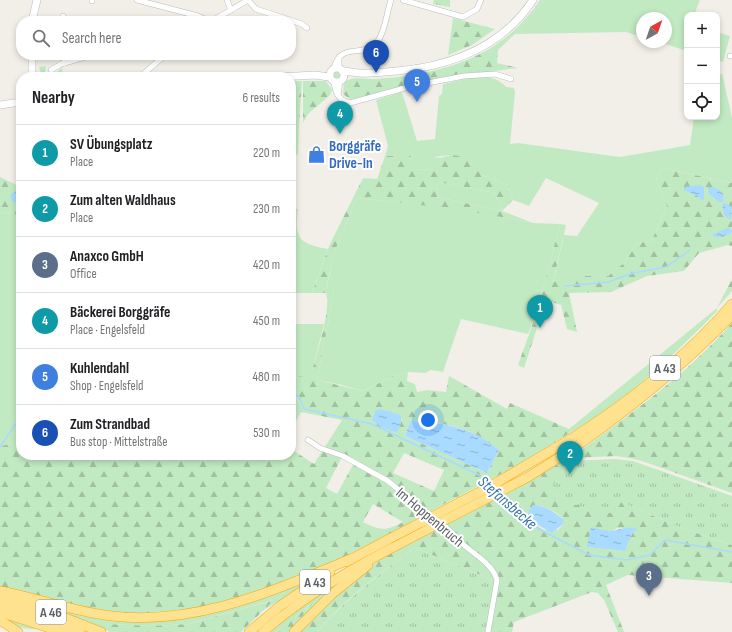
<!DOCTYPE html>
<html lang="en">
<head>
<meta charset="utf-8">
<style>
  body { margin:0; font-family:"Sofia Sans Condensed",sans-serif; background:#f2f2f2; color:#202124 }
  .controls { position:absolute; right:12px; top:12px; display:grid; overflow:hidden; border-radius:8px; box-shadow:0 2px 6px #0003 }
  .controls button { width:36px; height:36px; display:grid; place-items:center; padding:0; border:0; border-bottom:1px solid #e0e0e0; background:#fff; color:#202124; font:20px sans-serif }
  .compass { position:absolute; left:636px; top:12px; width:36px; height:36px; border-radius:50%; background:#fff; box-shadow:0 2px 6px #0003; rotate:40deg }
  .you { position:absolute; left:428px; top:420px; width:14px; height:14px; margin:-10px; border:3px solid #fff; border-radius:50%; background:#1a73e8; box-shadow:0 0 0 6px #1a73e833 }
  .badge { display:grid; place-items:center; width:26px; height:26px; border-radius:50%; background:#1a73e8; color:#fff; font-size:13px; font-weight:700 }
  .pin { position:absolute; translate:-50% -33px; filter:drop-shadow(0 1px 2px #0008) }
  .pin::after { content:''; position:absolute; top:21px; width:14px; height:12px; background:inherit; clip-path:polygon(0 0,100% 0,50% 100%) }
  .list { margin:0; padding:0; list-style:none }
  h2 { display:flex; justify-content:space-between; align-items:center; height:52px; margin:0; padding:0 16px; font-size:17px }
  h2 small { font-size:13px; font-weight:400; color:#757577 }
  .list li { display:grid; grid-template-columns:26px 1fr auto; gap:12px; align-items:center; box-sizing:border-box; height:56px; padding:0 16px; border-top:1px solid #e0e0e0 }
  .list b { display:block; font-size:15px; white-space:nowrap }
  .list p { margin:0; font-size:13px; white-space:nowrap; color:#757577 }
  .list em { font-size:13px; font-style:normal; color:#757577 }
  .icon { flex:none; width:22px; height:22px; fill:none; stroke:currentColor; stroke-width:2; stroke-linecap:round; stroke-linejoin:round }
  .map { position:relative; flex:none; width:732px; height:632px; overflow:hidden }
  .search { position:absolute; background:#fff; box-shadow:0 2px 6px #0003; left:16px; top:16px; width:280px; height:44px; display:flex; align-items:center; gap:10px; box-sizing:border-box; padding:0 14px; border-radius:16px; color:#757577; font-size:15px }
  .panel { position:absolute; background:#fff; box-shadow:0 2px 6px #0003; left:16px; top:72px; width:280px; height:388px; border-radius:16px }
  .map>svg:first-child { display:block }
  .grass { fill:#c2eac2 }
  .forest { fill:url(#forest-firs); fill-rule:evenodd }
  .park { fill:url(#park-tufts) }
  .water { fill:url(#water-ripples) }
  .lines { fill:none; stroke-linecap:round; stroke-linejoin:round }
  .stream { stroke:#a9daff; stroke-width:1.5 }
  .street-casing { stroke:#b9bcc1; stroke-width:6 }
  .secondary-casing { stroke:#babdc3; stroke-width:8 }
  .highway-casing { stroke:#f8a900; stroke-width:10 }
  .street { stroke:#fff; stroke-width:5 }
  .secondary { stroke:#fff; stroke-width:7 }
  .highway { stroke:#ffe290; stroke-width:9 }
  .highway-bridge-casing { stroke:#f8a900; stroke-width:10; stroke-linecap:butt }
  .highway-bridge { stroke:#ffe290; stroke-width:9 }
  .labels { text-anchor:middle; stroke-width:4; stroke-linejoin:round; paint-order:stroke }
  .shield { fill:#fff; stroke:#8e9195; stroke-width:1 }
  .shield-label { font-size:14px; font-weight:bold; fill:#5e6268 }
  .shop-label { font-size:15px; font-weight:bold; fill:#366cbe; stroke:#fff; text-anchor:start }
  .street-label { font-size:15px; fill:#5e6268; stroke:#fff }
  .water-label { font-size:16px; font-style:italic; fill:#3974b1; stroke:#fff }
</style>
</head>
<body>
<div class="map">
<svg width="732" height="632" viewBox="0 0 732 632">
  <defs>
    <pattern id="forest-firs" width="22" height="20" patternUnits="userSpaceOnUse"><rect width="22" height="20" fill="#c2eac2"/><path d="M5 1l3.5 6h-7zM16 11l3.5 6h-7z" fill="#a1c1a1"/></pattern>
    <pattern id="park-tufts" width="24" height="20" patternUnits="userSpaceOnUse"><rect width="24" height="20" fill="#c2eac2"/><path d="M3 7l-1-3M5 7V3M7 7l1-3M15 17l-1-3M17 17v-4M19 17l1-3" fill="none" stroke="#a1c1a1"/></pattern>
    <pattern id="water-ripples" width="26" height="14" patternUnits="userSpaceOnUse"><rect width="26" height="14" fill="#a9daff"/><path d="M2 4q2-2 4 0t4 0M15 11q2-2 4 0t4 0" fill="none" stroke="#8db4d2"/></pattern>
  </defs>
  <rect width="100%" height="100%" fill="#f1efe7"/>
  <g class="grass">
    <path d="M544,0H700L694,15H687V51L659,42H666V18H642V37L626,32L515,34Z"/>
    <path d="M717,32L730,36L723,62L717,60Z"/>
    <path d="M46,66L45,73L50,76L56,74L62,67L63,77H42L39,67Z"/>
    <circle cx="336" cy="75" r="4.5"/>
    <path d="M722,73L732,118V183L662,168L656,179L667,206L652,240L636,244L624,263L608,276H577L553,283L564,235L577,236L599,203L546,178L529,206L513,200L508,185L482,175L451,155L434,157L433,170L408,169L411,156H385L388,146L376,100L402,92L417,141L435,139L439,96L442,94L443,84C463,80 491,69 506,87L514,88L515,92L510,144L518,143L620,157L690,145L694,117H717V78Z"/>
    <path d="M299,126L298,154L291,157V128Z"/>
    <path d="M438,182L495,193L502,211L437,197Z"/>
    <path d="M357,198L427,205L487,214L533,223L560,224L537,312L528,334L461,319L443,372L431,370L425,373L408,372L393,376L363,391L342,385L317,380L334,292L326,290L334,253Z"/>
    <path d="M291,208L298,209C294,238 299,244 328,249L312,293H291Z"/>
    <path d="M0,212L21,215V450L11,443L0,447Z"/>
    <path d="M717,308V311C675,354 623,404 571,432L569,429Z"/>
    <path d="M292,324H324L310,379L291,375Z"/>
    <path d="M291,392L303,406L291,404Z"/>
    <path d="M361,567L295,625L311,604L276,632H270L325,588Z"/>
    <path d="M306,579L309,582L264,610L273,600L189,624L151,626L107,624L108,631L68,615L5,594Z"/>
    <path d="M0,614L41,628C25,632 13,625 0,614Z"/>
  </g>
  <g class="forest">
    <path d="M540,0H544L515,34L498,50L497,63L518,68L423,81L351,100L343,94L344,83C352,75 366,80 376,79C431,75 488,62 525,19C530,13 536,7 540,0Z"/>
    <path d="M453,18L495,29L472,45L448,55Z"/>
    <path d="M291,81H302L299,126L291,128Z"/>
    <path d="M303,81H326L332,90L330,95L308,114L303,123Z"/>
    <path d="M451,155L476,158L482,175L508,185L513,200L502,211L533,223C475,211 417,204 357,198L334,253L326,289L334,292L317,380L363,391L393,376L408,372L407,381L415,384L417,392L428,390L446,392L449,376L451,377L507,409L510,403L569,429L571,432C527,462 478,486 431,511C345,557 254,609 155,616C103,619 50,600 0,588V447L11,443L21,450V455H291V449L314,464L342,420L301,412L291,430V404L303,405L291,392V375L310,378C315,360 332,308 326,293H312L330,244L363,178L377,179L385,156H411L409,169L432,170L434,157L440,158ZM438,182L495,193L502,211L437,197ZM380,409L402,419L396,433L373,414ZM410,421C447,423 469,426 499,450L487,473L405,436ZM404,453L444,470L434,491L393,473ZM342,457L354,463L337,494L326,488ZM373,504L403,522C387,531 380,531 363,522Z"/>
    <path d="M662,168L732,183V246L728,245L699,253L684,271L647,276L611,292L569,293L577,332L567,329L561,305L546,300L524,368L518,365L537,312L560,224L566,225L553,282L577,276H608L624,263L636,244L652,240L667,206L656,179Z"/>
    <path d="M0,177L21,187V215L0,212Z"/>
    <path d="M732,279V291L717,308Z"/>
    <path d="M732,323V493L642,461L629,458L615,456L578,458L573,456C629,415 686,375 732,323Z"/>
    <path d="M569,458L571,460L549,491L573,504L621,502L682,528L732,545V583L628,575L606,585L624,632H618L604,600L598,593L592,592L514,622L512,632H490L498,588V575L495,581L415,548C380,573 345,599 317,632H299L337,592L362,572L383,558L504,495ZM533,505C545,505 555,511 563,519V524L558,530H544L533,523ZM617,528L636,529L632,534L625,551L587,547Z"/>
    <path d="M274,600L241,632H110L108,631L107,624L151,626L189,624Z"/>
    <path d="M313,603L289,632H275Z"/>
  </g>
  <g class="park">
    <path d="M434,0H450V7L433,4Z"/>
    <path d="M615,459L633,461L732,496V545L682,528L621,502L615,514L572,504L549,491L570,461Z"/>
    <path d="M415,548L495,581L485,632H317C345,600 380,573 415,548Z"/>
  </g>
  <g class="water">
    <path d="M700,185L704,187V199L701,200L699,197L684,190V187Z"/>
    <path d="M710,186L718,189L723,193V202H719L709,194L708,187Z"/>
    <circle cx="16" cy="197" r="5.5"/>
    <path d="M725,203L732,207L731,220L724,215L722,204Z"/>
    <path d="M728,228L731,229L732,232C726,236 719,239 713,236V234Z"/>
    <path d="M380,409L401,415V423L397,433L381,427L372,420L375,411Z"/>
    <path d="M410,421C445,423 472,427 499,450L487,473L405,436Z"/>
    <path d="M533,505C545,505 554,512 563,519V524L552,533L533,522L528,514L529,510Z"/>
    <path d="M591,527C597,528 605,531 611,531C619,530 628,525 637,529L632,534L625,551L587,547Z"/>
  </g>
  <g class="lines">
    <g class="stream">
      <path d="M565,286L608,282L633,273L666,267L690,250"/>
      <path d="M291,395L299,396L304,409L372,424L477,474L489,482"/>
      <path d="M0,447L21,416"/>
      <path d="M502,494L537,528L589,555L626,560L650,555L665,540L732,552"/>
    </g>
    <defs>
      <g id="street">
        <path d="M137,0L198,16L209,21"/>
        <path d="M227,0L231,10"/>
        <path d="M403,0L463,17L477,9L481,0"/>
        <path d="M92,1V0"/>
        <path d="M61,21L63,16"/>
        <path d="M212,21L248,0L256,9L302,24L307,28"/>
        <path d="M63,55L65,63"/>
        <path d="M730,56H732"/>
        <path d="M334,68C342,40 363,60 378,41C385,31 387,12 391,0"/>
        <path d="M339,68V57"/>
        <path d="M51,70L61,64L92,55"/>
        <path d="M140,77L165,55"/>
        <path d="M334,82C335,92 339,101 350,103L412,86L464,76L495,74L511,79"/>
        <path d="M338,95L340,81"/>
        <path d="M308,440L320,448L343,456L388,481L424,511L434,517"/>
        <path d="M440,522C449,528 455,537 463,544C474,555 492,563 497,580L488,632"/>
      </g>
      <g id="secondary">
        <path d="M32,21L37,0"/>
        <path d="M32,55V77"/>
        <circle cx="337" cy="75" r="7"/>
        <path d="M342,71C348,71 354,73 360,73C372,74 385,72 397,71C450,66 502,47 533,0"/>
        <path d="M279,77L315,75L329,77"/>
        <path d="M0,105L21,102"/>
      </g>
      <g id="highway">
        <path d="M569,440C626,404 688,356 732,304"/>
        <path d="M574,448C631,408 684,365 732,315"/>
        <path d="M346,562L389,539"/>
        <path d="M0,591C38,598 74,612 112,616C197,626 274,590 351,559"/>
        <path d="M1,597L45,610L101,632"/>
        <path d="M0,605L30,614L80,632"/>
        <path d="M0,612L62,632"/>
        <path d="M0,620L18,632"/>
        <path d="M249,632L280,606L330,572"/>
        <path d="M263,632C312,589 368,560 426,530"/>
        <path d="M294,632L332,594L368,565"/>
      </g>
    </defs>
    <use href="#street" class="street-casing"/>
    <use href="#secondary" class="secondary-casing"/>
    <use href="#highway" class="highway-casing"/>
    <use href="#street" class="street"/>
    <use href="#secondary" class="secondary"/>
    <use href="#highway" class="highway"/>
    <defs>
      <g id="highway-bridge">
        <path d="M426,530L528,477L574,448"/>
        <path d="M389,539L489,487L569,440"/>
      </g>
    </defs>
    <use href="#highway-bridge" class="highway-bridge-casing"/>
    <use href="#highway-bridge" class="highway-bridge"/>
  </g>
  <defs>
    <symbol id="shop-bare" viewBox="-9 -9 18 18"><path d="M-5-2.5h2.3a2.7 3.5 0 0 1 5.4 0H5L5.5 6h-11ZM-1.5-2.5h3a1.5 2.3 0 0 0-3 0Z" fill="#3f7fe0" stroke="#fff" stroke-width="2.5" paint-order="stroke"/></symbol>
  </defs>
  <g fill-rule="evenodd">
    <use href="#shop-bare" x="304" y="142" width="25" height="25"/>
  </g>
  <g class="labels">
    <g class="shield">
      <rect x="650" y="356" width="30" height="24" rx="3"/>
      <rect x="300" y="570" width="30" height="24" rx="3"/>
      <rect x="36" y="600" width="30" height="24" rx="3"/>
    </g>
    <g class="shield-label">
      <text x="665" y="373">A 43</text>
      <text x="315" y="587">A 43</text>
      <text x="51" y="617">A 46</text>
    </g>
    <g class="shop-label">
      <text x="329" y="151">Borggräfe<tspan x="329" dy="17">Drive-In</tspan></text>
    </g>
    <g class="street-label">
      <text transform="translate(430 517) rotate(40)" y="5">Im Hoppenbruch</text>
    </g>
    <g class="water-label">
      <text transform="translate(508 502) rotate(41)" y="6">Stefansbecke</text>
    </g>
  </g>
</svg>
<div class="controls">
<button>+</button>
<button>−</button>
<button><svg class="icon" aria-label="locate" viewBox="0 0 24 24"><circle cx="12" cy="12" r="6"/><path d="M12 2v4M12 18v4M2 12h4M18 12h4"/></svg></button>
</div>
<svg class="compass" viewBox="-18 -18 36 36"><path d="M0-13l5 13h-10z" fill="#e53935"/><path d="M0 13l5-13h-10z" fill="#757577"/></svg>
<div class="you"></div>
<div class="pin badge" style="left:540px;top:328px;background:#0f9aa8">1</div>
<div class="pin badge" style="left:570px;top:474px;background:#0f9aa8">2</div>
<div class="pin badge" style="left:649px;top:596px;background:#5c6f8a">3</div>
<div class="pin badge" style="left:340px;top:134px;background:#0f9aa8">4</div>
<div class="pin badge" style="left:417px;top:102px;background:#3f7fe0">5</div>
<div class="pin badge" style="left:376px;top:73px;background:#1a4fb4">6</div>
<div class="search"><svg class="icon" aria-label="search" viewBox="0 0 24 24"><circle cx="10" cy="10" r="6"/><path d="M15 15l6 6"/></svg>Search here</div>
<section class="panel">
<h2>Nearby<small>6 results</small></h2>
<ul class="list">
<li><span class="badge" style="background:#0f9aa8">1</span><div><b>SV Übungsplatz</b><p>Place</p></div><em>220 m</em></li>
<li><span class="badge" style="background:#0f9aa8">2</span><div><b>Zum alten Waldhaus</b><p>Place</p></div><em>230 m</em></li>
<li><span class="badge" style="background:#5c6f8a">3</span><div><b>Anaxco GmbH</b><p>Office</p></div><em>420 m</em></li>
<li><span class="badge" style="background:#0f9aa8">4</span><div><b>Bäckerei Borggräfe</b><p>Place · Engelsfeld</p></div><em>450 m</em></li>
<li><span class="badge" style="background:#3f7fe0">5</span><div><b>Kuhlendahl</b><p>Shop · Engelsfeld</p></div><em>480 m</em></li>
<li><span class="badge" style="background:#1a4fb4">6</span><div><b>Zum Strandbad</b><p>Bus stop · Mittelstraße</p></div><em>530 m</em></li>
</ul>
</section>
</div>
</body>
</html>
